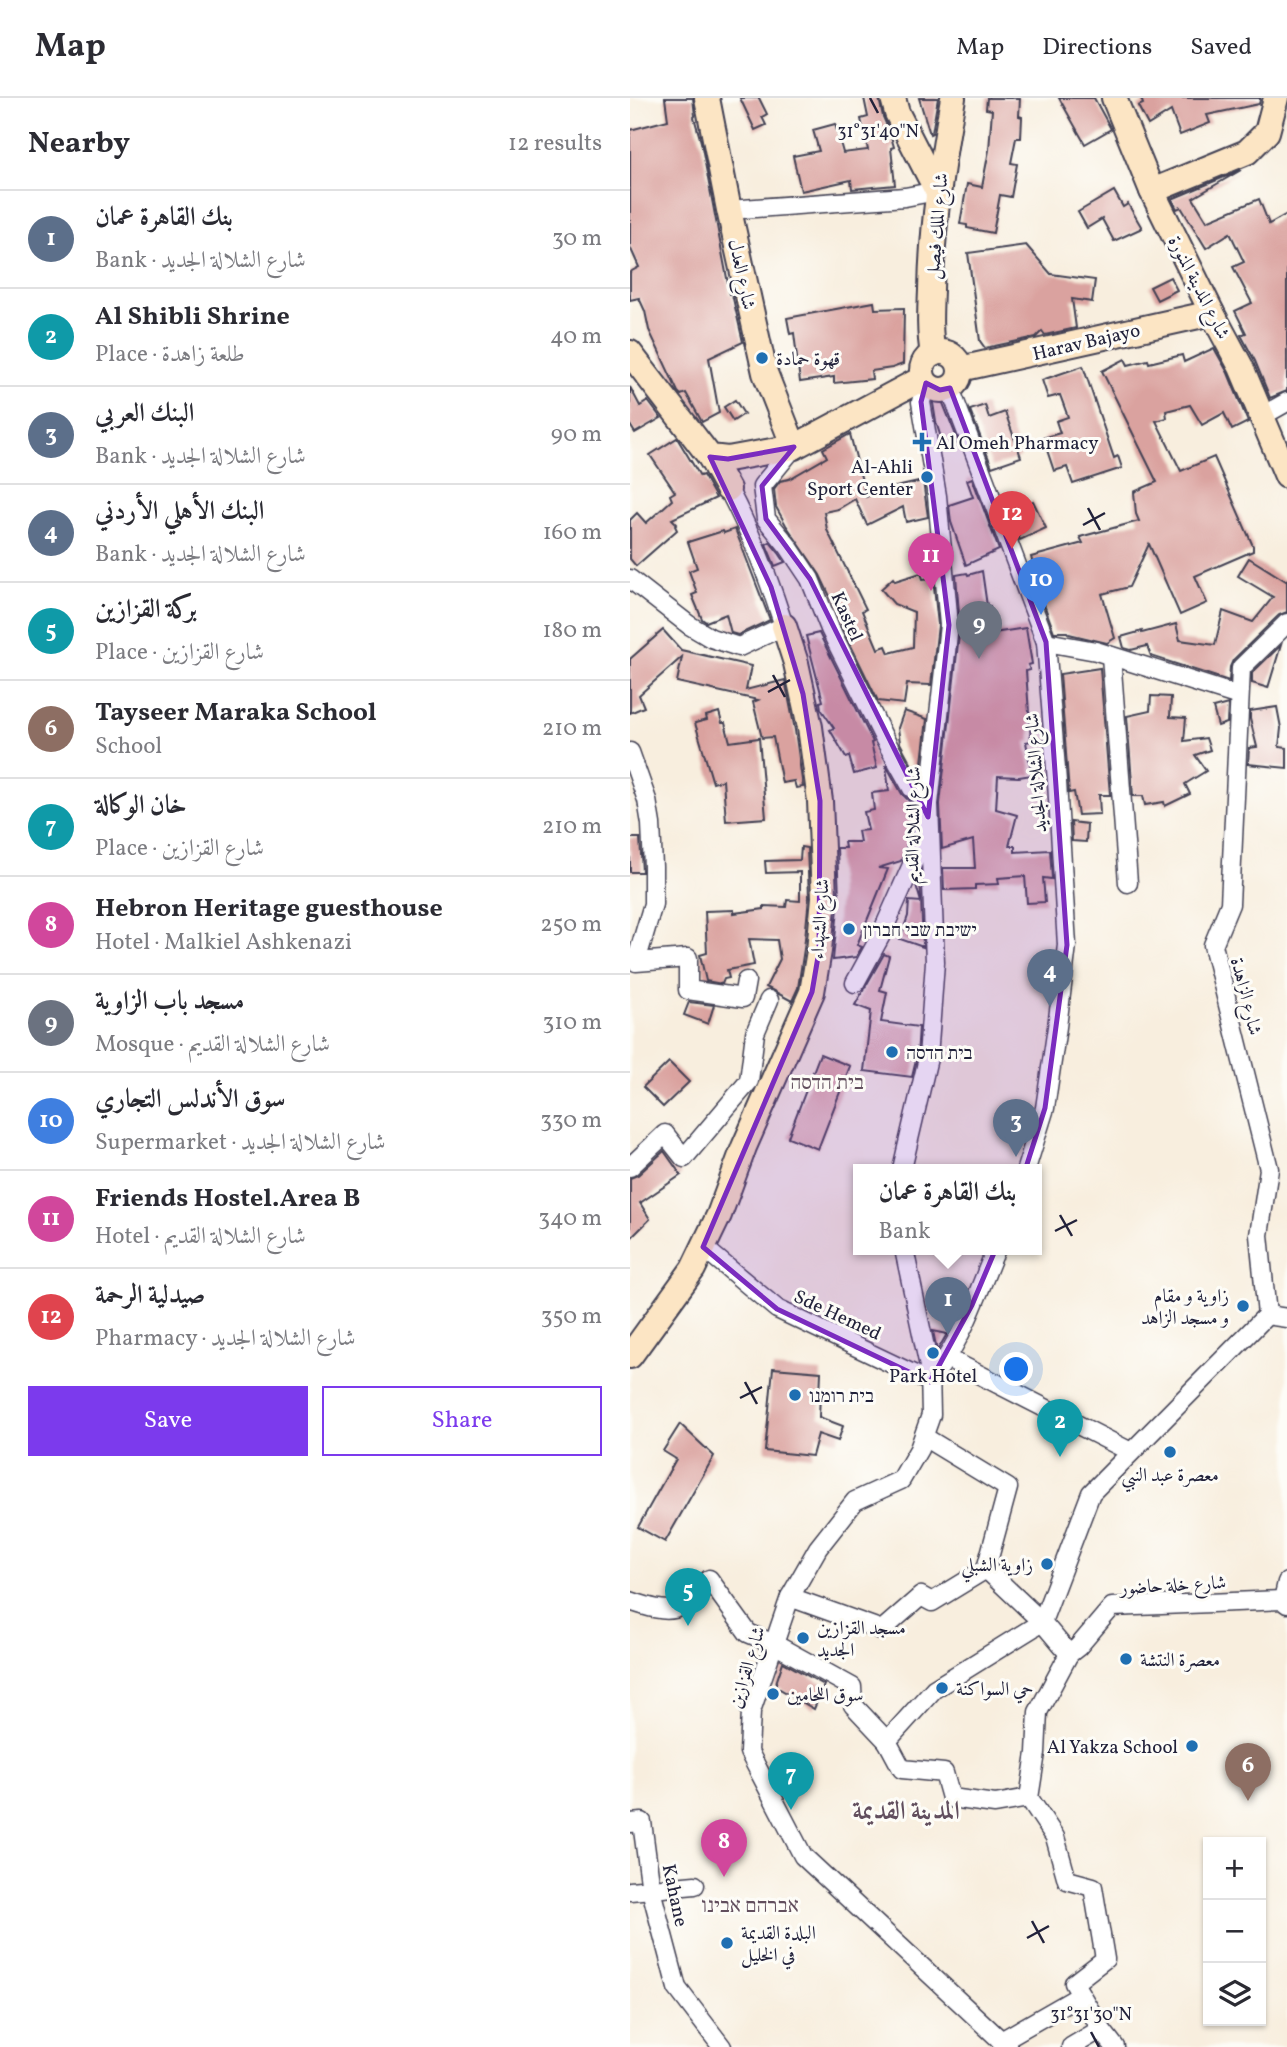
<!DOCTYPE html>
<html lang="en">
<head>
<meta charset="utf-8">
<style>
  body { margin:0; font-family:Vollkorn,Amiri,"Frank Ruhl Libre",serif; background:#f2f2f3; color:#2b2b33 }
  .controls { position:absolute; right:21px; bottom:21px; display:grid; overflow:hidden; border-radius:0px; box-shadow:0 2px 5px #0004 }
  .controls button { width:63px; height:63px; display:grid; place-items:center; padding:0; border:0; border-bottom:2px solid #e1e1e2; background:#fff; color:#2b2b33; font:35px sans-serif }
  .you { position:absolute; left:387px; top:1272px; width:24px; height:24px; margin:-18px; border:5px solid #fff; border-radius:50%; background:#1a73e8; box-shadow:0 0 0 10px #1a73e833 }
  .badge { display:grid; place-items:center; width:46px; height:46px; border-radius:50%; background:#7c3aed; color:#fff; font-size:23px; font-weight:700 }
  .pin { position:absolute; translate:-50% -58px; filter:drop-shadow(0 2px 4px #0008) }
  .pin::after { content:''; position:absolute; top:37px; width:24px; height:21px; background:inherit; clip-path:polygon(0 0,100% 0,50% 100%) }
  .popup { position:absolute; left:223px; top:1066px; width:189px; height:91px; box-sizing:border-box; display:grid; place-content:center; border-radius:0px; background:#fff; filter:drop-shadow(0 2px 5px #0005); font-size:23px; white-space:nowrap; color:#7c7c81 }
  .popup b { font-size:26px; color:#2b2b33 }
  .popup::after { content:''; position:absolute; left:50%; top:100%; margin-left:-14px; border:14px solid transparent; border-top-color:#fff }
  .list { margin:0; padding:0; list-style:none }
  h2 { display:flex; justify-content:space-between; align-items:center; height:91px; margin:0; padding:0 28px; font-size:30px }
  h2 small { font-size:23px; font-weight:400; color:#7c7c81 }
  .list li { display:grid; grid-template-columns:46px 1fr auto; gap:21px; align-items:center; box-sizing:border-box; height:98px; padding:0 28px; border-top:2px solid #e1e1e2 }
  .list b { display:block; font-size:26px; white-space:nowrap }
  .list p { margin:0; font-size:23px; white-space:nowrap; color:#7c7c81 }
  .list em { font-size:23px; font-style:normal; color:#7c7c81 }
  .actions { display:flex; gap:14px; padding:21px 28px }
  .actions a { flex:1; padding:16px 0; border:2px solid #7c3aed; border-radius:0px; text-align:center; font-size:24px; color:#7c3aed }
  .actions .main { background:#7c3aed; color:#fff }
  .icon { flex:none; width:38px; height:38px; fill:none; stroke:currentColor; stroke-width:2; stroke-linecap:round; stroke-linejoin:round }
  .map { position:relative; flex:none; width:657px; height:1949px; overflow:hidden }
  header { display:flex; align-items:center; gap:42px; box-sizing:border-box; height:98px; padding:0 35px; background:#fff; border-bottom:2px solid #e1e1e2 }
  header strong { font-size:33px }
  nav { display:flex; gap:38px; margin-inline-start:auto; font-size:24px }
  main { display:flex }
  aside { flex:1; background:#fff }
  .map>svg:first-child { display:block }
  .building { fill:#daa29f }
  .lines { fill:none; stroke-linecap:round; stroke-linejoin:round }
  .street-casing { stroke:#424153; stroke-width:21 }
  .secondary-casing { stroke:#424153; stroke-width:28 }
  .street { stroke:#fff; stroke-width:18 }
  .secondary { stroke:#fce5c4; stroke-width:24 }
  .marked { fill:#7b2cbf; fill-opacity:0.2; stroke:#7b2cbf; stroke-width:5; stroke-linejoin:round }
  .ticks { fill:none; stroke:#22223b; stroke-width:2.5 }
  .poi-dot { fill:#1f6fb2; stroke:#fdfcf7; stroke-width:2.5 }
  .labels { text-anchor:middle; stroke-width:6; stroke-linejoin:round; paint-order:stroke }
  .street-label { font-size:19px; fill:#22223b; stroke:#fdfcf7 }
  .poi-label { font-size:19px; fill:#22223b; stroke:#fdfcf7; text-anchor:start }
  .neighbourhood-label { font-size:21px; fill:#624f5e; stroke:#fdfcf7 }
  .district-label { font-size:26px; font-weight:bold; fill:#624f5e; stroke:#fdfcf7 }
  .ticks-label { font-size:18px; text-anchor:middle; fill:#22223b; stroke:#fdfcf7; stroke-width:6; stroke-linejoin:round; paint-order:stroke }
</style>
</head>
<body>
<header>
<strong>Map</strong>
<nav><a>Map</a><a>Directions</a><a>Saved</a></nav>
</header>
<main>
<aside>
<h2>Nearby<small>12 results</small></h2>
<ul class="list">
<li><span class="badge" style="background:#5c6f8a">1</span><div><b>بنك القاهرة عمان</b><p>Bank · شارع الشلالة الجديد</p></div><em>30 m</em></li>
<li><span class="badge" style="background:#0f9aa8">2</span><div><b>Al Shibli Shrine</b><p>Place · طلعة زاهدة</p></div><em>40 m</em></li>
<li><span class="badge" style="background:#5c6f8a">3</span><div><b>البنك العربي</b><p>Bank · شارع الشلالة الجديد</p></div><em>90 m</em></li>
<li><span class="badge" style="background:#5c6f8a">4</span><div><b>البنك الأهلي الأردني</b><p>Bank · شارع الشلالة الجديد</p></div><em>160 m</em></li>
<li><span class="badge" style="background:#0f9aa8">5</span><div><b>بركة القزازين</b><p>Place · شارع القزازين</p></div><em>180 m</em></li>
<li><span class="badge" style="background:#8d6e63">6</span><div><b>Tayseer Maraka School</b><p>School</p></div><em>210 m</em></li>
<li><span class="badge" style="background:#0f9aa8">7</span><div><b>خان الوكالة</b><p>Place · شارع القزازين</p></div><em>210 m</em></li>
<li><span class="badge" style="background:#d1479c">8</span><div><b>Hebron Heritage guesthouse</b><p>Hotel · Malkiel Ashkenazi</p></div><em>250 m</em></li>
<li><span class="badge" style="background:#6b7280">9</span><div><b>مسجد باب الزاوية</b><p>Mosque · شارع الشلالة القديم</p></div><em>310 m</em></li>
<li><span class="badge" style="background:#3f7fe0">10</span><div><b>سوق الأندلس التجاري</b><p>Supermarket · شارع الشلالة الجديد</p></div><em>330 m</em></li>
<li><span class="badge" style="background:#d1479c">11</span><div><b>Friends Hostel.Area B</b><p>Hotel · شارع الشلالة القديم</p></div><em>340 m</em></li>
<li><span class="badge" style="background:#e0444e">12</span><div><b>صيدلية الرحمة</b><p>Pharmacy · شارع الشلالة الجديد</p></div><em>350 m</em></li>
</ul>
<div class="actions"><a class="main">Save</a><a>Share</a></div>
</aside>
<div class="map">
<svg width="657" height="1949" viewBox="0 0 657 1949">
  <rect width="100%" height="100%" fill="#fdfcf7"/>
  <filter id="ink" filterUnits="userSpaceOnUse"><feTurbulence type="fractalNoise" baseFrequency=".0143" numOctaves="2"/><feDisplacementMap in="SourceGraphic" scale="14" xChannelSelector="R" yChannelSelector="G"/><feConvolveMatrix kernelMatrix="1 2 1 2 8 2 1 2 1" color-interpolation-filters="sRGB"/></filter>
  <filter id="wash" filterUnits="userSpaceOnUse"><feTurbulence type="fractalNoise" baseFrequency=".00686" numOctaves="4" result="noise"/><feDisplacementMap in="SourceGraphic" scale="28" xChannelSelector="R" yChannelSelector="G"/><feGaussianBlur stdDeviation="1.57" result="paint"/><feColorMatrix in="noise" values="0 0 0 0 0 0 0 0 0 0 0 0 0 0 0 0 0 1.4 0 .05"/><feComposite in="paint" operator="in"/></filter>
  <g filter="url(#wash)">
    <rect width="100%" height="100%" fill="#f8eede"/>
    <g id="blocks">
      <g class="building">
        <path d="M35,0H63L65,18L64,19L71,44L100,196H102L113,244L79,260L89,315L72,324L56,295L51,297L48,294L19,232L15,213L9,200L0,202V174L9,169L0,149V32L38,22Z"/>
        <path d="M110,0H129L137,16L132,19L136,27L125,32Z"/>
        <path d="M234,0H249L253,19L260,35L264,49L261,50L265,87L222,91L221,82L171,93L163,58L189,53L183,32L205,26L213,55L238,52L231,21L238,19Z"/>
        <path d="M289,0H308L302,35L300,36Z"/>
        <path d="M357,0H390L389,18L392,19L391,40H386L381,65L387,66L381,99L370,97L363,135L337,130V127L330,126L337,86L352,89L359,52L362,12L356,11Z"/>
        <path d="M429,0H464L481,31L455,46Z"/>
        <path d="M511,0H630V2L629,6L577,17L580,25L550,37L541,13L518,27L508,8L513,6Z"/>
        <path d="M611,72L563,100L577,123L629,101L639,126L657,116V293L640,300L625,263L611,237L616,235L605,213L622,205L603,169L614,164L600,135L576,150L551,109L547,111L542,101Z"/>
        <path d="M484,93L493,109L498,106L512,130L484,143L472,121L457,130L448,114Z"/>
        <path d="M396,147L421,176L465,182L462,204L442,201L446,230L415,237L412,233L406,239L355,250L350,243L338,155Z"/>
        <path d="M540,179L547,192L527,202L520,189Z"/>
        <path d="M244,204L245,211L274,210L273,266L262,270L241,273L242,281L204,285V279L170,284L164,235L160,236L157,220Z"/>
        <path d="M584,250L598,275L618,324L602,332L594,315L572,327L560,307L536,313L537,320L526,323L551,373L584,359L623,448V453L565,478L577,505L550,517L519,446L499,489L472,496L485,540L477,545L439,536L437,534H424L415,509L401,459L453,445L450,439L509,423L506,416L504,394L527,384L472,273L495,261L498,267L518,262L519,265L552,257L554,264Z"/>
        <path d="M453,268L484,360L488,358L492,370L443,386L437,369L424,373L413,340L430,335L426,323L438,319L430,297L418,300L412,282Z"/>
        <path d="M0,289L10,308L18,303L31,320L5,335L0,327Z"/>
        <path d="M310,298L329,345L314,349L306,324L303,305L304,300Z"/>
        <path d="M105,302L114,316L103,323L94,309Z"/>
        <path d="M355,307L359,320L375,314L391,359L362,369L340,312Z"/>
        <path d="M220,336L236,399L253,392L293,383L298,419L276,424L273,409L237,427L225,401L208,411L194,414L197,432L236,511L232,513L248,551L256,548L259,555L283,549L284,514L264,506L251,491L263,480L265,483L291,475L293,481L303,480L308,527L301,587L277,586L274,606L248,603L211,527L213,526L190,477L156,427L146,409L144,391L150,383L159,381L197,359L193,351Z"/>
        <path d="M47,340L70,378L73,377L86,400L42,421L47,426L45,428L47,432L6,468L0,461V422L7,415L16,425L42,402L40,397L45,394L20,357Z"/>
        <path d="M342,380L369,452L336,467L321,424L319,407L343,399L337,382Z"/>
        <path d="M403,403L416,430L390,442L379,414Z"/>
        <path d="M105,431L140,522L108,537L101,535L96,516L76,524L72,521L62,497L67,495L59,473L67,470L58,444L93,433L94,435Z"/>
        <path d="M140,444L149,455L155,464L145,468L136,446Z"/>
        <path d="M619,460L656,483L657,482V514L649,517L603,562L600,569L599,583L521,558L517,548L501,552L494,550L491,539L512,533V535L546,526L550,542L585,547L593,513L623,524L643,499L608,478Z"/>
        <path d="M352,473L357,508H360L361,531L363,530V535L396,530L402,566L398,567L400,572L396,573L401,643L396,644L402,677L389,679L368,678L366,711L387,717L379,748H385V754L420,752L422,781L413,780L415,804L397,805L395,778L368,780L369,786L345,787V791L314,792L313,770H345L343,742L312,751L310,706L330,528L326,477L337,475L338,477Z"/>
        <path d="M33,532L51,552L121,568L116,592L155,582L165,632L173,689L166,690L164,683L152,685L143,639L132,640L123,604L128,602L47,584L52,559L9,597L14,609L0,615V561Z"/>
        <path d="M189,535L243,644L241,645L247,670L224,676L219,658L216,659L200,632L204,630L191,611L190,604L193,603L176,538Z"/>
        <path d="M651,547L638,590L622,585V575Z"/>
        <path d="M470,570L480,697H469L470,716L448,717L444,694L439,695L430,576Z"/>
        <path d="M521,598L541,599L540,619L556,620L554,643L576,640L580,652L565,657L576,673L555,686L560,696L535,708L534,704L515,707L513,698H503L497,618L520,613Z"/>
        <path d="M598,606L597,625L588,628L583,610Z"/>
        <path d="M647,609L651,630L649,649L657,650V670L618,666L619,650L627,649L620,621V613Z"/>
        <path d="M274,613L297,621L290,682L270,645L268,630Z"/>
        <path d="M89,614L92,625H95L100,644L129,640L136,720L96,723L93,682L83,685L65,625L77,622L76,618Z"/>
        <path d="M256,667L272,696L286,710L275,754L271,763L248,770L258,771L227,847L232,849L226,859L203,862L209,800L207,750H215L214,744H230L228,733L238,732L234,714L244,712L242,695L259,693Z"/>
        <path d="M441,724L457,726L456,744L442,743Z"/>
        <path d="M0,740H10L12,774H0Z"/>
        <path d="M171,749L177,750L179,799L174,851L168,890L162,903L136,889L150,861L147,842L119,841L124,867L97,872L99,880L94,881L92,886L76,883L70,857L77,855L75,813L104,812V815L134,811V808L156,809L157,802L170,803V774L136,775L135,763L170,762Z"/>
        <path d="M290,776L293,849L270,841L278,818L279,803L291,804L286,787Z"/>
        <path d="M254,856L259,858L250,892L257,894L251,924L289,929L287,958L282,979L234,973L241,913L225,907Z"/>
        <path d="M59,904L84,907L78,926L54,917Z"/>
        <path d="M190,956L220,968L188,1051L158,1039Z"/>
        <path d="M39,964L59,984L33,1009L13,989Z"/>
        <path d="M34,1053L51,1077L10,1105L20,1121L0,1141V1080L8,1077Z"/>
        <path d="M303,1233L317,1236L307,1253Z"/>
        <path d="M143,1270L191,1274L189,1319L213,1328L208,1343L188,1336L182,1358L135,1353Z"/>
        <path d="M50,1326L84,1358L35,1444L8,1429L46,1361L33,1353Z"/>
        <path d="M153,1564L194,1587L184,1611L145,1588Z"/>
      </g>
    </g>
  </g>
  <g filter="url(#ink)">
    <use href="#blocks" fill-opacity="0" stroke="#424153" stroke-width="2"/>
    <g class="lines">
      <defs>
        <g id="street">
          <path d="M99,112L275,99L307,93"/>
          <path d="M320,290L416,544L427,684L437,847L427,929L415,1010L396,1071"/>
          <path d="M632,318L657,304"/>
          <path d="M164,349L132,388L136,421L158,448L180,481L200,531L254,640L282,690L299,706L286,758L250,839L225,885"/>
          <path d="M0,481L59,527L81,540L109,549L154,528C139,481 121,434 98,391"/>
          <path d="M416,544L466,553L609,598"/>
          <path d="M481,558L498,785"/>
          <path d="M0,654L17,702L21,726L23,769V806L6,864L58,860V892L113,900L116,883"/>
          <path d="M0,1069L35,1036L54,1060L119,983L125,935L139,902"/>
          <path d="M272,1071L298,960L305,864L299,706L319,527L307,398L291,304L296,285"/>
          <path d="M73,1149L147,1211L300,1284"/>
          <path d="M274,1151L300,1273L301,1317L289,1351L271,1382L225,1403L188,1450L160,1499L121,1613L119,1654L173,1758L378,1949"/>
          <path d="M637,1217L657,1220"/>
          <path d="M317,1260L501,1354"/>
          <path d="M310,1269C334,1237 350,1189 366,1151"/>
          <path d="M294,1339L378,1390L356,1471L412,1524L439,1556L448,1549L482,1509L653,1502L657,1506"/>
          <path d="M160,1499L252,1532L291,1498L302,1504L356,1471"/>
          <path d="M653,1502L657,1484"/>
          <path d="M0,1503C41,1517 53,1517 79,1481L118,1535L144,1546L222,1589L223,1607L257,1643L304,1591L412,1524L461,1395L637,1217L629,1137L639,1071L583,847L600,806L611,570L657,525"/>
          <path d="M439,1556L408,1614L406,1655L399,1700L425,1739L437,1782L463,1789L475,1861L444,1885L451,1897"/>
          <path d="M257,1643L272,1671L314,1675L321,1700L365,1706L399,1700"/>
          <path d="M0,1725L12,1724L21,1792L47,1890L92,1949"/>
          <path d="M0,1793L65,1787"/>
          <path d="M371,1943L451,1897L471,1931"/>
          <path d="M441,1949L471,1931L485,1949"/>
        </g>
        <g id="secondary">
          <path d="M77,0L99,112L135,275L164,349"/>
          <path d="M263,0L267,15L307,93"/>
          <path d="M484,0L522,93L582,215L611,269L657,378"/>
          <path d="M522,93L617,54L637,34L646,0"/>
          <circle cx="311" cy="273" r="19"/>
          <path d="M0,255L80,359L98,361L164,349L293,280"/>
          <path d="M303,256C299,235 300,214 301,192C302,127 312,64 323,0"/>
          <path d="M330,271L582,215"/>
          <path d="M80,359L98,391"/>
          <path d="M0,1258L63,1171L89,1117L114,1049L182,894L189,853L194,799L190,703L180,629L166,565L154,528"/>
        </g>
      </defs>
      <use href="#street" class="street-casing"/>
      <use href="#secondary" class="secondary-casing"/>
      <use href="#street" class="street"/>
      <use href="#secondary" class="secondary"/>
    </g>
  </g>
  <path class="marked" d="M296,285L310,292L320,290L416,544L437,847L415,1010L383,1110L342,1207L300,1284L147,1211L73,1149L182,894L189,853L190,703L173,596L141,489L80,359L98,361L164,349L132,388L136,421L180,481L298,719L319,527L291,304Z"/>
  <path class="ticks" d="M240,0L248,15M458,410L470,432M453,427L475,415M143,577L155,599M138,594L160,582M430,1117L442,1138M425,1133L447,1122M115,1284L127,1306M110,1300L132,1289M402,1823L414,1845M397,1840L419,1828M461,1934L469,1949"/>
  <g class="poi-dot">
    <circle cx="132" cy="260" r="7"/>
    <path d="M288.5 333.5h7v7h7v7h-7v7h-7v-7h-7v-7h7z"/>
    <circle cx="297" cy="379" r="7"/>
    <circle cx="219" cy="831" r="7"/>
    <circle cx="262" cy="954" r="7"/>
    <circle cx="613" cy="1208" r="7"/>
    <circle cx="303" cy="1255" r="7"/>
    <circle cx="165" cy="1297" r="7"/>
    <circle cx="540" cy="1354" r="7"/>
    <circle cx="417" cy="1466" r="7"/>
    <circle cx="173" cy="1540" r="7"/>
    <circle cx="496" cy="1561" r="7"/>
    <circle cx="312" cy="1590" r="7"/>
    <circle cx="143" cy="1596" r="7"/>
    <circle cx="562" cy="1648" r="7"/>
    <circle cx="97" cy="1845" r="7"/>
  </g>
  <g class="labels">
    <g class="street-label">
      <text transform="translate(306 128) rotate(-85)" y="7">شارع الملك فيصل</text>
      <text transform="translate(113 176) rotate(78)" y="7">شارع العدل</text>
      <text transform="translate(570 189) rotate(63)" y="7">شارع المدينة المنورة</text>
      <text transform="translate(456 243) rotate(-13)" y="7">Harav Bajayo</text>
      <text transform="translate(218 518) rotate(66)" y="7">Kastel</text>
      <text transform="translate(405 675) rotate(-94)" y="7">شارع الشلالة الجديد</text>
      <text transform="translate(282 727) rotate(-89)" y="7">شارع الشلالة القديم</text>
      <text transform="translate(189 821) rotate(-86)" y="7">شارع الشهداء</text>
      <text transform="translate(617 898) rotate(76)" y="7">شارع الزاهدة</text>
      <text transform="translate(208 1216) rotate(25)" y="7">Sde Hemed</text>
      <text transform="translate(543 1486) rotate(-3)" y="7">شارع خلة حاضور</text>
      <text transform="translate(116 1569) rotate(-73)" y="7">شارع القزازين</text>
      <text transform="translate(46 1797) rotate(78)" y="7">Kahane</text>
    </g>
    <g class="poi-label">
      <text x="146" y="267">قهوة حمادة</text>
      <text x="306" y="351">Al Omeh Pharmacy</text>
      <text x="283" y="375" text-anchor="end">Al-Ahli<tspan x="283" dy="22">Sport Center</tspan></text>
      <text x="233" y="838">ישיבת שבי חברון</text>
      <text x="276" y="961">בית הדסה</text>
      <text x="599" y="1204" text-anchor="end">زاوية و مقام<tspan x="599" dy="22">و مسجد الزاهد</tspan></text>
      <text x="303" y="1284" text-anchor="middle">Park Hotel</text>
      <text x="179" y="1304">בית רומנו</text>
      <text x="540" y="1383" text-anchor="middle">معصرة عبد النبي</text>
      <text x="403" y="1473" text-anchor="end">زاوية الشبلي</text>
      <text x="187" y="1536">مسجد القزازين<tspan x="187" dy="22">الجديد</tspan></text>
      <text x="510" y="1568">معصرة النتشة</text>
      <text x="326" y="1597">حي السواكنة</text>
      <text x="157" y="1603">سوق اللحامين</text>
      <text x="548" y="1655" text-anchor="end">Al Yakza School</text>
      <text x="111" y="1841">البلدة القديمة<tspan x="111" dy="22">في الخليل</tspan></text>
    </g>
    <g class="neighbourhood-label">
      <text x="197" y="991">בית הדסה</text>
      <text x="120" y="1814">אברהם אבינו</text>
    </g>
    <g class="district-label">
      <text x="276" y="1721">المدينة القديمة</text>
    </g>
  </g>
  <g class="ticks-label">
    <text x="248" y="39">31°31'40"N</text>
    <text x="461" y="1922">31°31'30"N</text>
  </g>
</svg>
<div class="controls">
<button>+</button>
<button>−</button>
<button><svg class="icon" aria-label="layers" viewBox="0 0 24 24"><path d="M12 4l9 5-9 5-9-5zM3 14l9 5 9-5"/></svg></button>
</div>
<div class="you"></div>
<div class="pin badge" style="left:318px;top:1237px;background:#5c6f8a">1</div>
<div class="popup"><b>بنك القاهرة عمان</b>Bank</div>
<div class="pin badge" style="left:430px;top:1359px;background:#0f9aa8">2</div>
<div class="pin badge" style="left:386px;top:1059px;background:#5c6f8a">3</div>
<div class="pin badge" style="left:420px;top:909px;background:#5c6f8a">4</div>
<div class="pin badge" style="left:58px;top:1528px;background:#0f9aa8">5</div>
<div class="pin badge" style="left:618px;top:1703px;background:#8d6e63">6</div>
<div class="pin badge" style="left:161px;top:1712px;background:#0f9aa8">7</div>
<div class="pin badge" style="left:94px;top:1779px;background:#d1479c">8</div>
<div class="pin badge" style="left:349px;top:561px;background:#6b7280">9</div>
<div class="pin badge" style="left:411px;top:517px;background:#3f7fe0">10</div>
<div class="pin badge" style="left:301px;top:493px;background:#d1479c">11</div>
<div class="pin badge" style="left:382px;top:451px;background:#e0444e">12</div>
</div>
</main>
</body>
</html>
